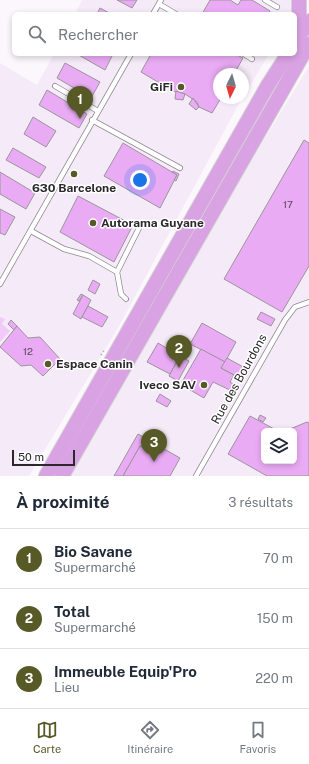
<!DOCTYPE html>
<html lang="fr">
<head>
<meta charset="utf-8">
<style>
  body { margin:0; font-family:"Public Sans",sans-serif; background:#f2f2f3; color:#1f2937 }
  .controls { position:absolute; right:12px; bottom:12px; display:grid; overflow:hidden; border-radius:6px; box-shadow:0 2px 6px #0003 }
  .controls button { width:36px; height:36px; display:grid; place-items:center; padding:0; border:0; border-bottom:1px solid #e0e1e3; background:#fff; color:#1f2937; font:20px sans-serif }
  .compass { position:absolute; left:213px; top:68px; width:36px; height:36px; border-radius:50%; background:#fff; box-shadow:0 2px 6px #0003; rotate:185deg }
  .scale { position:absolute; left:12px; bottom:10px; width:63px; box-sizing:border-box; padding-left:4px; border:2px solid #2a282a; border-top:0; font-size:11px; line-height:14px; white-space:nowrap; color:#2a282a; -webkit-text-stroke:3px #fff; paint-order:stroke }
  .you { position:absolute; left:140px; top:180px; width:14px; height:14px; margin:-10px; border:3px solid #fff; border-radius:50%; background:#1a73e8; box-shadow:0 0 0 6px #1a73e833 }
  .badge { display:grid; place-items:center; width:26px; height:26px; border-radius:50%; background:#575a27; color:#fff; font-size:13px; font-weight:700 }
  .pin { position:absolute; translate:-50% -33px; filter:drop-shadow(0 1px 2px #0008) }
  .pin::after { content:''; position:absolute; top:21px; width:14px; height:12px; background:inherit; clip-path:polygon(0 0,100% 0,50% 100%) }
  .list { margin:0; padding:0; list-style:none }
  h2 { display:flex; justify-content:space-between; align-items:center; height:52px; margin:0; padding:0 16px; font-size:17px }
  h2 small { font-size:13px; font-weight:400; color:#747a83 }
  .list li { display:grid; grid-template-columns:26px 1fr auto; gap:12px; align-items:center; box-sizing:border-box; height:60px; padding:0 16px; border-top:1px solid #e0e1e3 }
  .list b { display:block; font-size:15px; white-space:nowrap }
  .list p { margin:0; font-size:13px; white-space:nowrap; color:#747a83 }
  .list em { font-size:13px; font-style:normal; color:#747a83 }
  .icon { flex:none; width:22px; height:22px; fill:none; stroke:currentColor; stroke-width:2; stroke-linecap:round; stroke-linejoin:round }
  .map { position:relative; flex:none; width:309px; height:476px; overflow:hidden }
  .search { position:absolute; background:#fff; box-shadow:0 2px 6px #0003; left:12px; right:12px; top:12px; height:44px; display:flex; align-items:center; gap:10px; box-sizing:border-box; padding:0 14px; border-radius:6px; color:#747a83; font-size:15px }
  .sheet { height:232px; background:#fff }
  nav { display:flex; justify-content:space-around; align-items:center; box-sizing:border-box; height:56px; border-top:1px solid #e0e1e3; background:#fff; font-size:11px; color:#747a83 }
  nav a { display:grid; justify-items:center; gap:2px }
  nav .on { color:#575a27 }
  .map>svg:first-child { display:block }
  .built { fill:#f5eaf7; fill-rule:evenodd }
  .green { fill:#f2caf9 }
  .building { fill:#eaabf5; stroke:#9b959b }
  .lines { fill:none; stroke-linecap:round; stroke-linejoin:round }
  .lane-casing { stroke:#8f8a90; stroke-width:6 }
  .primary-casing { stroke:#d4d4d4; stroke-width:16 }
  .path { stroke:#9f9b9f; stroke-width:1.5; stroke-dasharray:1 3; stroke-linecap:butt }
  .lane { stroke:#fff; stroke-width:4.5 }
  .primary { stroke:#d9a2e2; stroke-width:14 }
  .poi-dot { fill:#575a27; stroke:#fff; stroke-width:1.5 }
  .labels { text-anchor:middle; stroke-width:3; stroke-linejoin:round; paint-order:stroke }
  .number-label { font-size:10px; fill:#5a495d }
  .poi-label { font-size:12px; font-weight:bold; fill:#2a282a; stroke:#fff; text-anchor:end }
  .street-label { font-size:12px; fill:#2a282a; stroke:#fff }
</style>
</head>
<body>
<div class="map">
<svg width="309" height="476" viewBox="0 0 309 476">
  <rect width="100%" height="100%" fill="#fcf7fd"/>
  <g class="built">
    <path d="M82,0H303L294,14H75Z"/>
    <path d="M54,54H269L243,97V74H219V98H242L118,328L29,476H0V63L37,85Z"/>
    <path d="M309,66V476H71L245,171ZM264,431H294V461H264Z"/>
  </g>
  <path class="green" d="M0,317L5,319L2,324L10,331L0,342Z"/>
  <g class="building">
    <path d="M117,0H137L132,8Z"/>
    <path d="M210,0H230L238,5L241,0H252L270,11L268,14H202Z"/>
    <path d="M100,8L111,14H97Z"/>
    <path d="M77,54H113L105,70Z"/>
    <path d="M151,54H235L243,58L234,74H219V98H221L212,113L199,107L197,102L185,94L173,91L141,72Z"/>
    <path d="M65,63L100,82L91,98L57,78Z"/>
    <path d="M47,90L87,114L79,128L39,105Z"/>
    <path d="M176,91L185,94L183,100L175,99Z"/>
    <path d="M193,98L199,107L196,110L189,104Z"/>
    <path d="M33,117L56,131L46,147L24,134Z"/>
    <path d="M304,140L309,143V266L282,312L224,279Z"/>
    <path d="M123,143L177,175L160,208L104,176Z"/>
    <path d="M13,148L46,167L39,178L6,160Z"/>
    <path d="M73,171L77,173L76,177L71,175Z"/>
    <path d="M173,171L179,174L176,181L174,180L177,175L172,172Z"/>
    <path d="M0,172L35,193L26,209L0,194Z"/>
    <path d="M78,196L133,225L114,262L60,232Z"/>
    <path d="M0,209L15,217L5,235L0,233Z"/>
    <path d="M93,280L100,284L95,294L88,290Z"/>
    <path d="M81,294L83,295L79,301L77,300Z"/>
    <path d="M83,295L91,300L81,319L73,314Z"/>
    <path d="M88,306L108,317L102,327L82,317Z"/>
    <path d="M261,312L275,319L271,326L257,319Z"/>
    <path d="M11,320L17,326L14,330L8,324Z"/>
    <path d="M202,323L236,342L225,362L190,344Z"/>
    <path d="M17,326L28,338L40,337L60,359L43,376L31,365L21,366L0,347Z"/>
    <path d="M158,343L180,356L170,374L147,362Z"/>
    <path d="M201,349L225,362L221,368L234,375L230,382L235,385L232,391L213,382L204,398L185,387L182,382Z"/>
    <path d="M180,356L189,361L178,381L169,376Z"/>
    <path d="M227,358L245,368L240,378L221,368Z"/>
    <path d="M160,394L171,401L167,407L156,401Z"/>
    <path d="M260,415L266,418L263,422L258,419Z"/>
    <path d="M250,416L278,431H264V461H294V431H285L307,422L309,423V476H267L228,454Z"/>
    <path d="M138,434L159,446L154,454L140,446L123,476H114Z"/>
    <path d="M140,446L154,454L159,446L180,458L170,476H123Z"/>
  </g>
  <g class="lines">
    <defs>
      <g id="lane">
        <path d="M265,0L277,7"/>
        <path d="M159,4L176,14"/>
        <path d="M153,14L161,0"/>
        <path d="M244,54L252,59"/>
        <path d="M55,86L98,111"/>
        <path d="M92,120L180,168"/>
        <path d="M31,231L64,249L89,256L117,272L139,228"/>
        <path d="M117,272L121,294L126,299"/>
        <path d="M0,284L131,54"/>
        <path d="M196,476L285,320L295,307L309,302"/>
      </g>
      <g id="primary">
        <path d="M295,26L299,14V0"/>
        <path d="M295,43L309,21"/>
        <path d="M46,476L268,85L288,54"/>
        <path d="M62,476L309,44"/>
      </g>
    </defs>
    <use href="#lane" class="lane-casing"/>
    <use href="#primary" class="primary-casing"/>
    <path class="path" d="M101,355L105,349"/>
    <use href="#lane" class="lane"/>
    <use href="#primary" class="primary"/>
  </g>
  <g class="poi-dot">
    <circle cx="181" cy="87" r="4"/>
    <circle cx="74" cy="174" r="4"/>
    <circle cx="93" cy="223" r="4"/>
    <circle cx="48" cy="364" r="4"/>
    <circle cx="204" cy="385" r="4"/>
  </g>
  <g class="labels">
    <g class="number-label">
      <text x="288" y="208">17</text>
      <text x="28" y="355">12</text>
    </g>
    <g class="poi-label">
      <text x="173" y="91">GiFi</text>
      <text x="74" y="192" text-anchor="middle">630 Barcelone</text>
      <text x="101" y="227" text-anchor="start">Autorama Guyane</text>
      <text x="56" y="368" text-anchor="start">Espace Canin</text>
      <text x="196" y="389">Iveco SAV</text>
    </g>
    <g class="street-label">
      <text transform="translate(239 379) rotate(-61)" y="4">Rue des Bourdons</text>
    </g>
  </g>
</svg>
<div class="controls">
<button><svg class="icon" aria-label="layers" viewBox="0 0 24 24"><path d="M12 4l9 5-9 5-9-5zM3 14l9 5 9-5"/></svg></button>
</div>
<svg class="compass" viewBox="-18 -18 36 36"><path d="M0-13l5 13h-10z" fill="#e53935"/><path d="M0 13l5-13h-10z" fill="#747a83"/></svg>
<div class="scale">50 m</div>
<div class="you"></div>
<div class="pin badge" style="left:80px;top:119px">1</div>
<div class="pin badge" style="left:179px;top:368px">2</div>
<div class="pin badge" style="left:154px;top:462px">3</div>
<div class="search"><svg class="icon" aria-label="search" viewBox="0 0 24 24"><circle cx="10" cy="10" r="6"/><path d="M15 15l6 6"/></svg>Rechercher</div>
</div>
<section class="sheet">
<h2>À proximité<small>3 résultats</small></h2>
<ul class="list">
<li><span class="badge">1</span><div><b>Bio Savane</b><p>Supermarché</p></div><em>70 m</em></li>
<li><span class="badge">2</span><div><b>Total</b><p>Supermarché</p></div><em>150 m</em></li>
<li><span class="badge">3</span><div><b>Immeuble Equip'Pro</b><p>Lieu</p></div><em>220 m</em></li>
</ul>
</section>
<nav>
<a class="on"><svg class="icon" aria-label="map" viewBox="0 0 24 24"><path d="M3 6l6-2 6 2 6-2v14l-6 2-6-2-6 2zM9 4v14M15 6v14"/></svg>Carte</a>
<a><svg class="icon" aria-label="directions" viewBox="0 0 24 24"><path d="M12 3l9 9-9 9-9-9zM9 14v-3h6M13 9l2 2-2 2"/></svg>Itinéraire</a>
<a><svg class="icon" aria-label="saved" viewBox="0 0 24 24"><path d="M7 4h10v16l-5-4-5 4z"/></svg>Favoris</a>
</nav>
</body>
</html>
